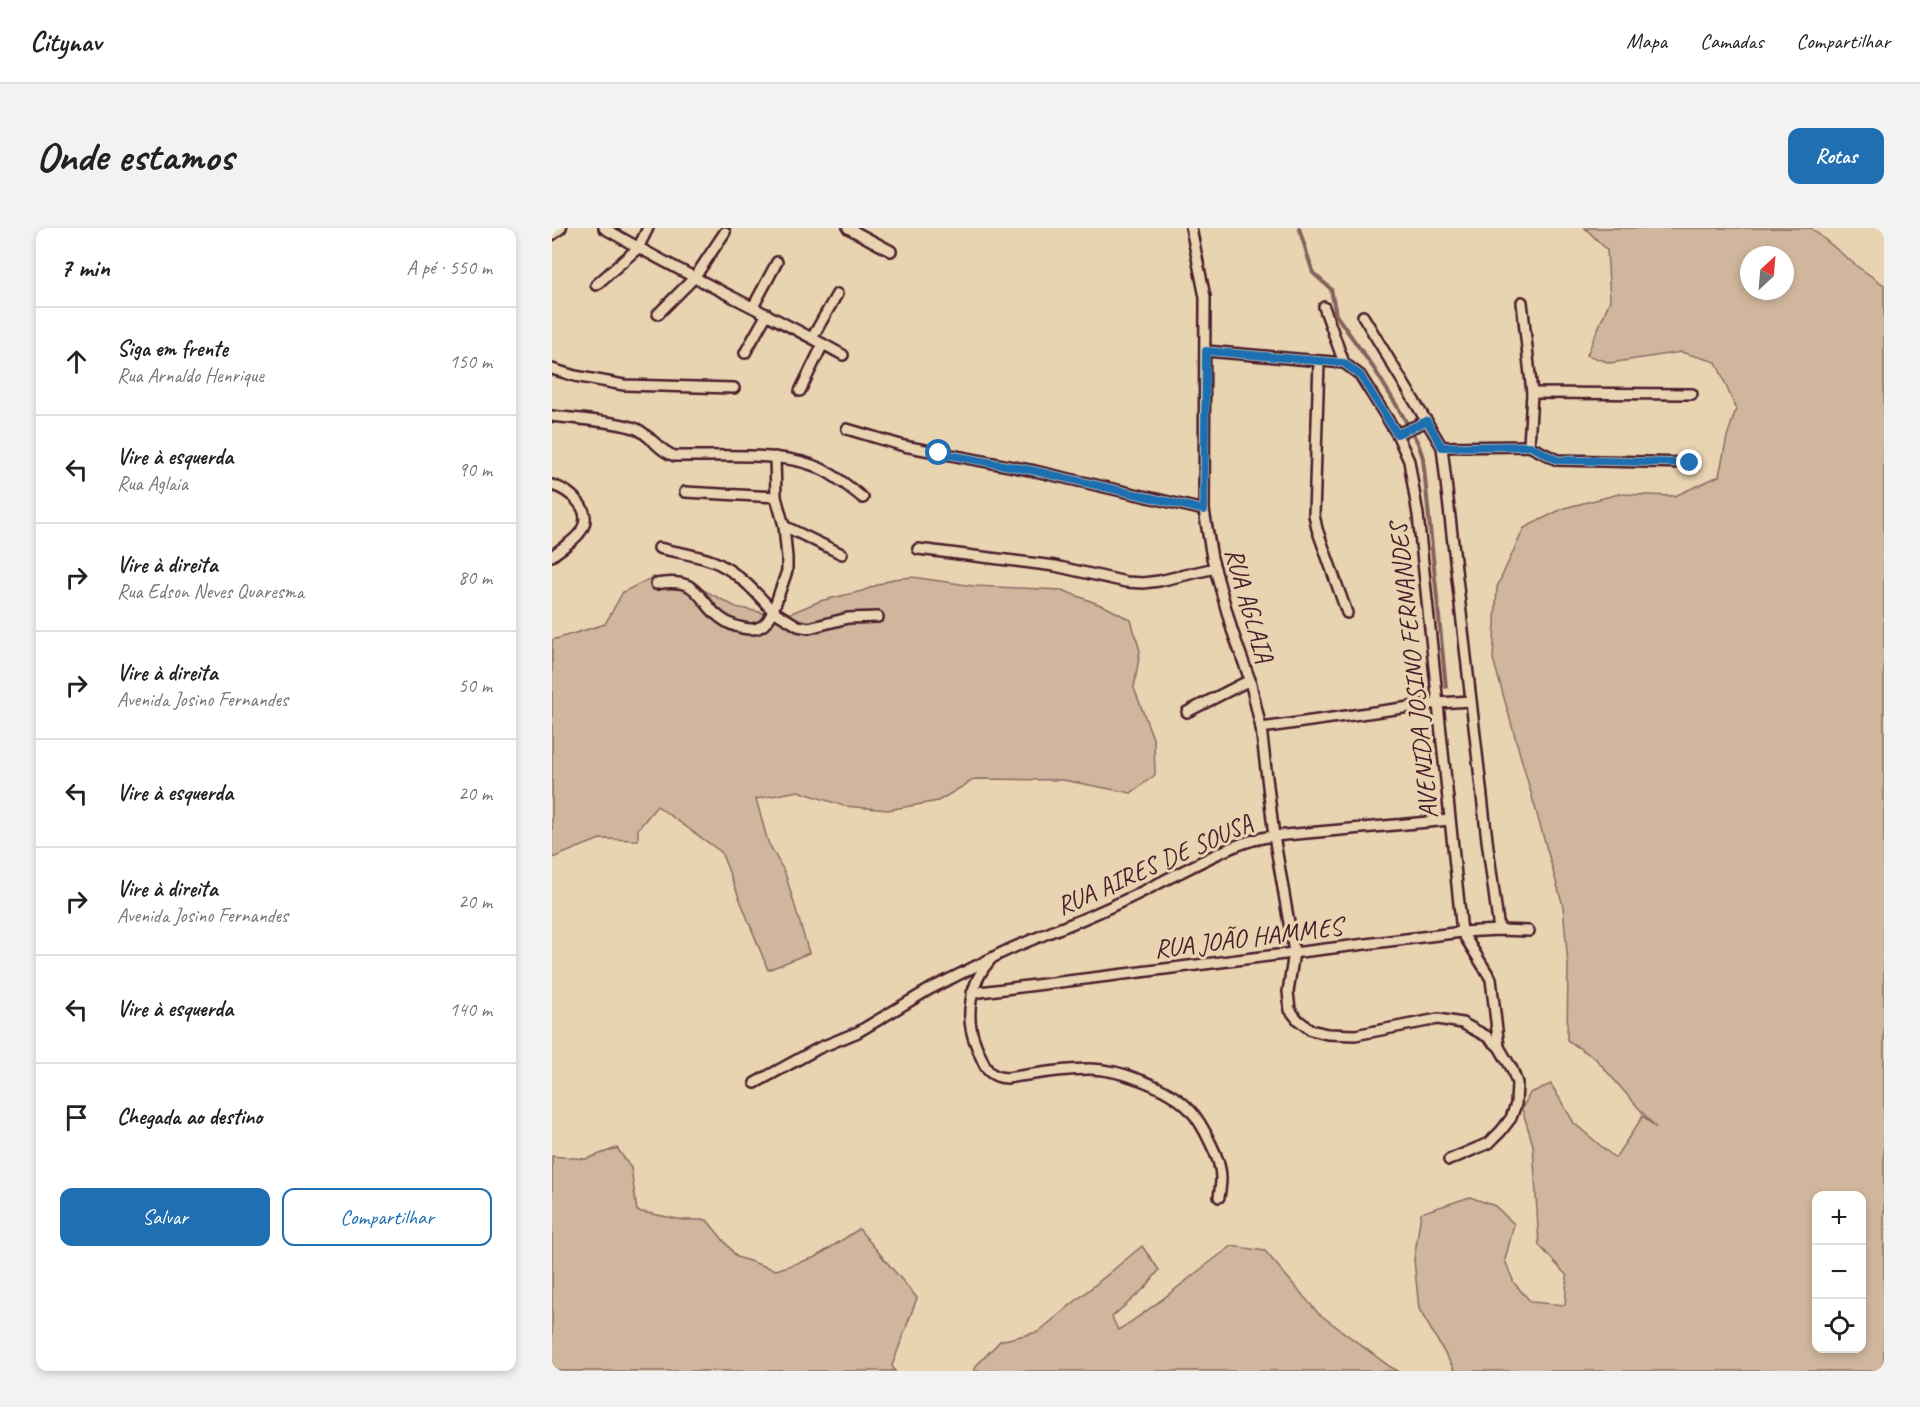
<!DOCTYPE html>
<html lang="pt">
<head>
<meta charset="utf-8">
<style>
  body { margin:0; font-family:Caveat,sans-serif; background:#f2f2f2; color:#222 }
  .controls { position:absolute; right:18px; bottom:18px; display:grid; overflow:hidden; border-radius:12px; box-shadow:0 3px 9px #0003 }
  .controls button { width:54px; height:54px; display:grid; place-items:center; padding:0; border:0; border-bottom:2px solid #e0e0e0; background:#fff; color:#222; font:30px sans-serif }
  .compass { position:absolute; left:1188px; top:18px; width:54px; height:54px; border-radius:50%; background:#fff; box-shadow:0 3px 9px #0003; rotate:26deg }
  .stop { position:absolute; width:18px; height:18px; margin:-14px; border:4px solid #1f6fb2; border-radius:50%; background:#fff }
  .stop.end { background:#1f6fb2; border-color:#fff; box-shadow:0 2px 6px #0008 }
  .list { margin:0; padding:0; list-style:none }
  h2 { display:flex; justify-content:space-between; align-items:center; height:78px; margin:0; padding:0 24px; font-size:26px }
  h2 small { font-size:20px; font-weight:400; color:#767676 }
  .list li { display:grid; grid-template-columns:39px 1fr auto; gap:18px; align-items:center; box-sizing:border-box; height:108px; padding:0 24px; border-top:2px solid #e0e0e0 }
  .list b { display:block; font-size:22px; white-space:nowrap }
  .list p { margin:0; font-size:20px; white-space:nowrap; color:#767676 }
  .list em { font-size:20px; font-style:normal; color:#767676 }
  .actions { display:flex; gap:12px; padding:18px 24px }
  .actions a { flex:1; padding:14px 0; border:2px solid #1f6fb2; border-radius:12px; text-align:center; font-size:21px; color:#1f6fb2 }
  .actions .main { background:#1f6fb2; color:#fff }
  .icon { flex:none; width:33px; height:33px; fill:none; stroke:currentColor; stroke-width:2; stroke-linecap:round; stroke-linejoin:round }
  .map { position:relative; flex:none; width:1332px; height:1143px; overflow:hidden; border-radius:12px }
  header { display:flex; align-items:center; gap:36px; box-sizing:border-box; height:84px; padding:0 30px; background:#fff; border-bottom:2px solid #e0e0e0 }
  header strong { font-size:28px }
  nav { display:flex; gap:33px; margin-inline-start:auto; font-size:21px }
  .intro { display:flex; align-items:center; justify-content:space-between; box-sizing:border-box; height:144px; padding:0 36px }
  h1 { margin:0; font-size:42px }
  .button { padding:15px 27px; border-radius:12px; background:#1f6fb2; color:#fff; font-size:21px; font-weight:700 }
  main { display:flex; gap:36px; padding:0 36px }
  aside { flex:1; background:#fff; border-radius:12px; box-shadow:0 3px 9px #0003 }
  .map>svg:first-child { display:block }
  .green { fill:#cfb69c; stroke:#8c6a64; stroke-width:1.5; fill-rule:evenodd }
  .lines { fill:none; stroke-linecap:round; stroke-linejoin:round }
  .stream { stroke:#85625d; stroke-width:4 }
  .street-casing { stroke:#4a1f2b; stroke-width:14 }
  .street { stroke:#e9d4b2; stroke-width:9 }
  .route { stroke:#1f6fb2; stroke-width:8 }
  .labels { text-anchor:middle; stroke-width:6; stroke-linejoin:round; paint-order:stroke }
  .street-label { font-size:26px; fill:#4a1f2b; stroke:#e9d4b2 }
</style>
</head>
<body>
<header>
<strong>Citynav</strong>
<nav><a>Mapa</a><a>Camadas</a><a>Compartilhar</a></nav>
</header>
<div class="intro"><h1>Onde estamos</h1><a class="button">Rotas</a></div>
<main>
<aside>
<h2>7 min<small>A pé · 550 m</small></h2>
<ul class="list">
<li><svg class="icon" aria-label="ahead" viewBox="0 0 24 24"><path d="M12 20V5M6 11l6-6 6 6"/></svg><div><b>Siga em frente</b><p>Rua Arnaldo Henrique</p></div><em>150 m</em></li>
<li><svg class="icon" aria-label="left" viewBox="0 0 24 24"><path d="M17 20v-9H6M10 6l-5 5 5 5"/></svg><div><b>Vire à esquerda</b><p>Rua Aglaia</p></div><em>90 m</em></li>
<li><svg class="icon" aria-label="right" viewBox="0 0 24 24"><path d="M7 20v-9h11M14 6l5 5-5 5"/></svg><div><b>Vire à direita</b><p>Rua Edson Neves Quaresma</p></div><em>80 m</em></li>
<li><svg class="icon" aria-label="right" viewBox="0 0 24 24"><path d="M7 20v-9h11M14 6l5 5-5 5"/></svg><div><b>Vire à direita</b><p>Avenida Josino Fernandes</p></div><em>50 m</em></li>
<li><svg class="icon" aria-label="left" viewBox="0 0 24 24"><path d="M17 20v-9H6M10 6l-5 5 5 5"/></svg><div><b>Vire à esquerda</b></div><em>20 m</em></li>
<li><svg class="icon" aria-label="right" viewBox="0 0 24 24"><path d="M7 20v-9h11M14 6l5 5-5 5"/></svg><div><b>Vire à direita</b><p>Avenida Josino Fernandes</p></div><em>20 m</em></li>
<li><svg class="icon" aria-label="left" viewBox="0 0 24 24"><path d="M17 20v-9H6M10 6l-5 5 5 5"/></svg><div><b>Vire à esquerda</b></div><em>140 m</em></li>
<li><svg class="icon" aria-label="arrive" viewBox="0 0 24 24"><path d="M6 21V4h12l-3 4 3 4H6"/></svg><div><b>Chegada ao destino</b></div></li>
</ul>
<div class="actions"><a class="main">Salvar</a><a>Compartilhar</a></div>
</aside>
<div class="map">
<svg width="1332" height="1143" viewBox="0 0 1332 1143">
  <rect width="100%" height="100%" fill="#e9d4b2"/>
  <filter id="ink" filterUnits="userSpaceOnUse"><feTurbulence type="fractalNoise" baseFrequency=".0167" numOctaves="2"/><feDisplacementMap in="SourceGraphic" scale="12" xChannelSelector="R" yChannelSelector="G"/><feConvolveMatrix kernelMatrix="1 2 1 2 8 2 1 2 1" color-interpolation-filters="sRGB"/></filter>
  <g filter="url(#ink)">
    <g class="green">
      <path d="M1033,0H1259L1306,39L1332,57V1143H900L902,1141L867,1081L862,1032L869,985L918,969L943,978L962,996L953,1032L962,1055L979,1074L1013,1077L1015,1048L987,1017L981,917L970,881L978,865L999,856L1022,895L1063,930L1091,888L1104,900L1043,830L1015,812L1016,737L1011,678L941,431L945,359L972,300L1012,280L1067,266L1123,268L1167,248L1175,209L1184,181L1164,134L1129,124L1058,135L1035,127L1058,72L1055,22ZM1197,27H1233V63H1197ZM1264,968H1310V1120H1264Z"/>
      <path d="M101,349L144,358L184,379L230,389L268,373L310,363L341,351L360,349L422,358L510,362L554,379L579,392L588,423L582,460L602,513L603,547L579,565L511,552L423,551L386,573L336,582L292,578L246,563L204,571L216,614L233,645L257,725L216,742L169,624L105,578L86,601V612L48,611L0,630V634V412L53,396L71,364Z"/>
      <path d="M65,920L79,940L85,983L131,992H155L185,1029L224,1042L264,1029L307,1001L365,1070L340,1138L343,1143H0V928L34,931Z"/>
      <path d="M590,1018L607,1042L594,1059L560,1089L566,1102C606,1078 641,1045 680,1018L713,1023L766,1085L837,1138L846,1143H422L424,1138L448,1113L486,1104Z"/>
    </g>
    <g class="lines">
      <path class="stream" d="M747,0L761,45L779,61L784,87L823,142L848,183L866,215L871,230L894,459"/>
      <defs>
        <g id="street">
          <path d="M52,0C130,46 212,83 291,127"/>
          <path d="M296,0L339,23"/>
          <path d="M639,0L653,69L652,282L660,330L680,402L698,452L709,500L722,608L742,724L736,764L738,782L746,792L759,802L775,806L803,807L886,791L910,795L936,809L947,819L960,841L965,855L964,876L959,890L949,903L937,915L897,932"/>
          <path d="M0,7L9,0"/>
          <path d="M44,57L86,20L96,0"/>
          <path d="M970,74L980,165L977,218"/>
          <path d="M201,79L225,34"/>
          <path d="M772,79L792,135L808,147L845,206L857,233L866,287L910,704L939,751L947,819"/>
          <path d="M106,86L143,49L173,4"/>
          <path d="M811,88L890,219L935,612L947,702"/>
          <path d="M260,110L285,66"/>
          <path d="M654,123L792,135"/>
          <path d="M193,125L215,86"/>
          <path d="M767,134L762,287L765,301L795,385"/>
          <path d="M0,141L23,148L72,157L182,160"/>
          <path d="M248,163L271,116"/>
          <path d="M980,165L1140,166"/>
          <path d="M0,188C23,191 65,193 85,201C99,208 108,224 123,228C163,229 230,223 265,239C282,246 297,259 311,270"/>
          <path d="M295,201L352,218L483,243L652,282"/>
          <path d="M845,206L875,193"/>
          <path d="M890,219L977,218L1005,232L1138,235"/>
          <path d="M0,257C17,262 43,282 29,303C23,313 9,320 0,328"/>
          <path d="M133,264L224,269"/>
          <path d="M232,298L290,326"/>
          <path d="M107,320C126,325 149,327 167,336C189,347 205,366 221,383L235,343V330L232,298L224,269L223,229"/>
          <path d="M366,321L503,338L574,354L591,355L607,353L663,340"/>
          <path d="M104,356C115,354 127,353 137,358C144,362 149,369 154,375C165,390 178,399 197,401C210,402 216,394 221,383L246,398L257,400L296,390L326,389"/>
          <path d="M635,484L698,452"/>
          <path d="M709,500L886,475L919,473"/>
          <path d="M420,765L910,704L947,702L977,703"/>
          <path d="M203,855L267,820L306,804L378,761L438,731"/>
          <path d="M667,969C668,963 669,956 669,950C669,939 664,926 659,916C653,903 647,891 637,881C616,859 567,841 537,841C510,841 482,846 455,850C433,849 432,835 424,817C412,789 418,754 439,731C445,725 490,708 501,703C541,688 579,670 617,650C651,634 685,612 722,608L898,592"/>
        </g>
      </defs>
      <use href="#street" class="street-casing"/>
      <use href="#street" class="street"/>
    </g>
  </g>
  <g class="lines" filter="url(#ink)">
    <path class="route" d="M387,225L483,243L652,282L654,123L792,135L808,147L845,206L875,193L890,219L978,218L1005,232L1138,235"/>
  </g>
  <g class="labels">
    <g class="street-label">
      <text transform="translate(698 377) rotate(74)" y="9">RUA AGLAIA</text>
      <text transform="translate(861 443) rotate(-96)" y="9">AVENIDA JOSINO FERNANDES</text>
      <text transform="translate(602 636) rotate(-24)" y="9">RUA AIRES DE SOUSA</text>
      <text transform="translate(696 709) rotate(-7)" y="9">RUA JOÃO HAMMES</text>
    </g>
  </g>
</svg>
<div class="controls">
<button>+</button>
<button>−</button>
<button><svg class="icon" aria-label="locate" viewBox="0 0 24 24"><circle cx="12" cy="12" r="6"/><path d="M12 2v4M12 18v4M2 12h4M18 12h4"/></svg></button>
</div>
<svg class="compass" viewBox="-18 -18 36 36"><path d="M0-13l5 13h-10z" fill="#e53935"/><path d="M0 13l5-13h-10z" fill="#767676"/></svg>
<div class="stop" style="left:387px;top:225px"></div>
<div class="stop end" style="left:1138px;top:235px"></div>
</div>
</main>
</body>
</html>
